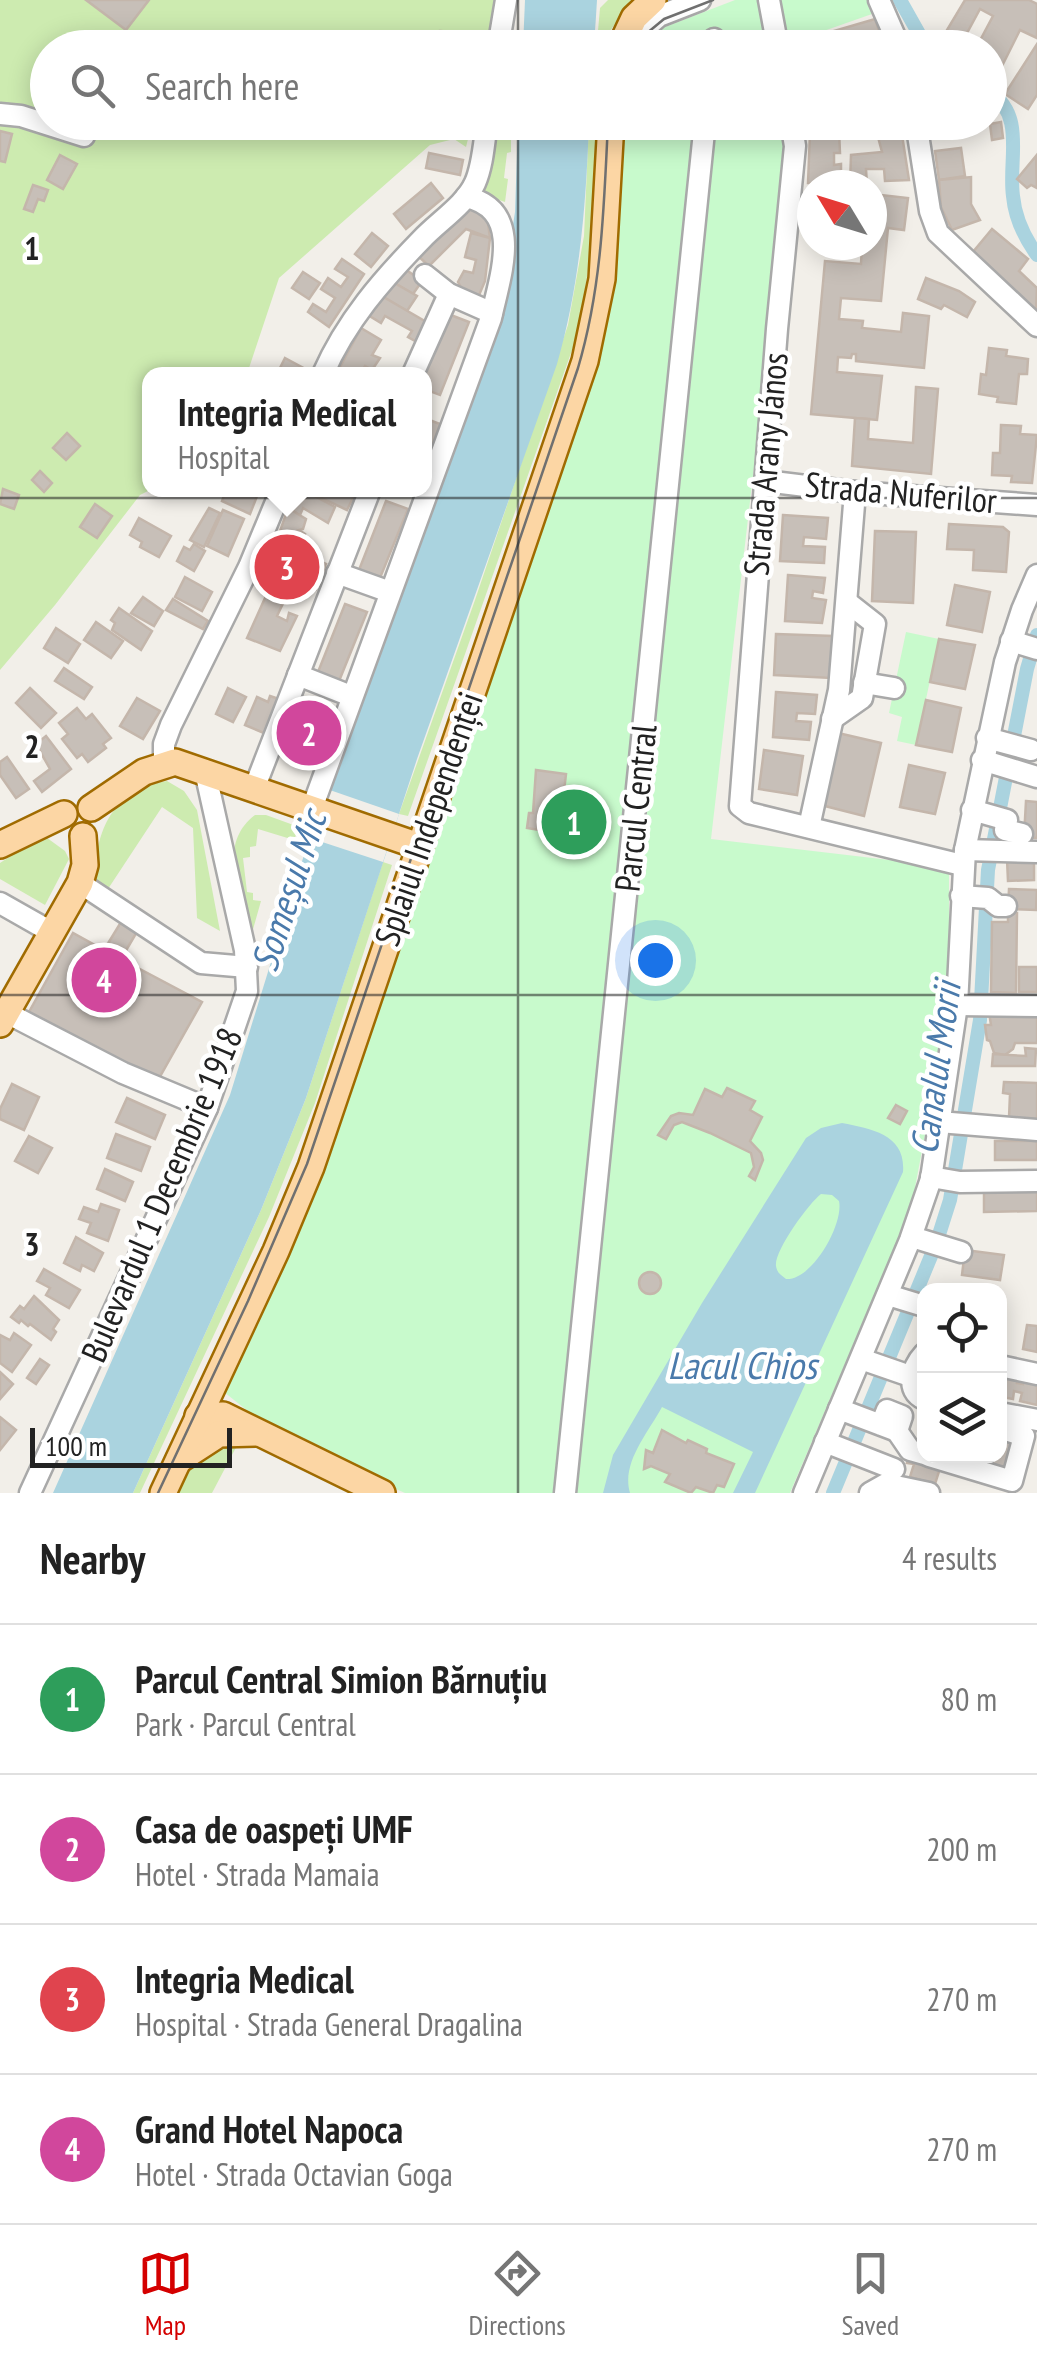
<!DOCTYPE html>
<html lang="en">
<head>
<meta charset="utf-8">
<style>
  body { margin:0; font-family:"PT Sans Narrow",sans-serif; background:#f6f6f6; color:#222 }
  .controls { position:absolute; right:30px; bottom:30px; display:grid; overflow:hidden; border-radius:20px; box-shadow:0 5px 25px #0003 }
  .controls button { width:90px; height:90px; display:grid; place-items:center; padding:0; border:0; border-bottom:2px solid #e0e0e0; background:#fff; color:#222; font:50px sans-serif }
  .compass { position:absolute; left:797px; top:170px; width:90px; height:90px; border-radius:50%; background:#fff; box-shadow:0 5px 25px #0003; rotate:308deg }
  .scale { position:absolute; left:30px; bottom:25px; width:202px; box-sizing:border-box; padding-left:10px; border:5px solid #222; border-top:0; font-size:28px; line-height:35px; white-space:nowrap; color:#222; -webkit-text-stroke:8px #fff; paint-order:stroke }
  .you { position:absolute; left:655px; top:960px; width:35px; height:35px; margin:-25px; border:8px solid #fff; border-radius:50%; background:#1a73e8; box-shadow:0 0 0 15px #1a73e833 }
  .badge { display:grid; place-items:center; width:65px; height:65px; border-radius:50%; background:#d40000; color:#fff; font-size:32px; font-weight:700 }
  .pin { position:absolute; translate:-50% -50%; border:5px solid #fff; box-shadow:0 2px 10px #0006 }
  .popup { position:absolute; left:142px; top:367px; width:290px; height:130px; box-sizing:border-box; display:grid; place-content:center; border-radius:20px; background:#fff; filter:drop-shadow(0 2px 8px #0005); font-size:32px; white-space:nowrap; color:#767676 }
  .popup b { font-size:38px; color:#222 }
  .popup::after { content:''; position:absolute; left:50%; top:100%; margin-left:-20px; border:20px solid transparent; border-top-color:#fff }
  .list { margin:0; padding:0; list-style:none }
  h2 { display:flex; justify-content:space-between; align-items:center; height:130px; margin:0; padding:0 40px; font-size:42px }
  h2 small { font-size:32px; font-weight:400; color:#767676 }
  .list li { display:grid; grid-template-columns:65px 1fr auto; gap:30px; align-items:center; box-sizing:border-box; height:150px; padding:0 40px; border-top:2px solid #e0e0e0 }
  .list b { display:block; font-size:38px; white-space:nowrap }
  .list p { margin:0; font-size:32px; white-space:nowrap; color:#767676 }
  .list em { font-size:32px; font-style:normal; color:#767676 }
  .icon { flex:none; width:55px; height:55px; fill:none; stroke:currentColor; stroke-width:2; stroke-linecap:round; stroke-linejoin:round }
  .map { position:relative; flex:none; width:1037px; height:1493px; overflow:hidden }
  .search { position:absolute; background:#fff; box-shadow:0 5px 25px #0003; left:30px; right:30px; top:30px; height:110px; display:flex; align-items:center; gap:25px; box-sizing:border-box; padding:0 35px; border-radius:55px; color:#767676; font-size:38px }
  .sheet { height:730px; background:#fff }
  nav { display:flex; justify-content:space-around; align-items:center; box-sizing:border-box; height:140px; border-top:2px solid #e0e0e0; background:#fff; font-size:28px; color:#767676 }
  nav a { display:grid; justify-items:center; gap:5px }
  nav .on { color:#d40000 }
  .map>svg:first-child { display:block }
  .grass { fill:#cdebb0 }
  .park { fill:#c8facc }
  .water { fill:#aad3df; fill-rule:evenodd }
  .pier { fill:#f2efe9 }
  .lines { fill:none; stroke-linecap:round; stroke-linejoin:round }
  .canal { stroke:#aad3df; stroke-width:14 }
  .building { fill:#c7bfb8; stroke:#c4b6ab; stroke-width:2.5 }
  .minor-casing { stroke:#a9a9a9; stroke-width:25 }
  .major-casing { stroke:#a06b00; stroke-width:30 }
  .minor { stroke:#fff; stroke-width:20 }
  .major { stroke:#fcd6a4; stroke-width:25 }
  .tram { stroke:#707070; stroke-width:2.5 }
  .grid { fill:none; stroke:#222; stroke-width:2.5; stroke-opacity:0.55 }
  .labels { text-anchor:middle; stroke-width:9; stroke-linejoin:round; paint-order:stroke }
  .street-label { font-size:35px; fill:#222; stroke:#fff }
  .water-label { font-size:38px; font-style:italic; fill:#4a7aab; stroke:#fff }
  .grid-label { font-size:32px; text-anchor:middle; font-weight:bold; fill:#222; stroke:#fff; stroke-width:9; stroke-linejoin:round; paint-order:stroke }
</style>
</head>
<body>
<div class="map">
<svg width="1037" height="1493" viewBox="0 0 1037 1493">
  <rect width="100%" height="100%" fill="#f2efe9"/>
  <g class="grass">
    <path d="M0,0H497L486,47L48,48V122L472,123L466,147L454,139L430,145L279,278L247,374H150V490L140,495L55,605L0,670Z"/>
    <path d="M608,0H632L603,41L597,42L600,8Z"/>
    <path d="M589,123H596L591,251L578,333L408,816L399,814L475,600L568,325L584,236Z"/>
    <path d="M511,127V152L507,153L504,178L508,179L505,202L481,194L492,128Z"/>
    <path d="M167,781L184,791L197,810L220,931L197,918L193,828L162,807L104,895L94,887C95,835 108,791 167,781Z"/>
    <path d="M255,815H266L299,827L294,840L258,829L256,846L250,847V857L243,858L247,892L253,893V900L261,901L250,940C241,900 215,845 255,815Z"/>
    <path d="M43,835L65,851L69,859L45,905L0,879V863Z"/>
    <path d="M383,862L392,865L315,1103L269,1217L140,1493H133L261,1210L306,1098Z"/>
    <path d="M242,1436L212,1493H177L196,1457Z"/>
  </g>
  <g class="park">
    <path d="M735,0H758L769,47L636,48L665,27Z"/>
    <path d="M772,0H867L872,14L781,46Z"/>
    <path d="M619,123H786L791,146L711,839L949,867V1007L911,1209L790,1493H405L283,1439L224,1392L585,389Z"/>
    <path d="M906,632L939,639L916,745L897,741L902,717L889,713Z"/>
  </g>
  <g class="water">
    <path d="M525,0H597L594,47H523Z"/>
    <path d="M518,123H589C586,205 580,284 557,364L417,759L306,1098L261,1210L133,1493H53L230,1095L312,829L503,289L515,212Z"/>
    <path d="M842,1123C873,1129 906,1135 903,1172L755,1493H733L753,1452L662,1407C648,1433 621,1463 630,1493H603L613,1455L702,1303L806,1138L821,1128ZM821,1194L832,1195L839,1201C844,1224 812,1281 786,1279C781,1275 777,1273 776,1266C774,1251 809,1203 821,1194Z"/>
  </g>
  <path class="pier" d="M324,788L399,814L383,862L310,838Z"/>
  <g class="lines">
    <g class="canal">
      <path d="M900,0L927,48"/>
      <path d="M990,92C1026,116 1008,160 1013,196C1015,218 1024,237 1037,255"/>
      <path d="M833,1493L936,1244L950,1200L980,1020L988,870L1027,669L1037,635"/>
    </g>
  </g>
  <g class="building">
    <path d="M86,0H149L126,30Z"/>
    <path d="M965,0H1029L1037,4V38L1020,30L995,80L990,77V48H976L993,16L980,9L959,48L938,45Z"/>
    <path d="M875,19L885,48H869L866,40L840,48H790L789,44Z"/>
    <path d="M440,31L477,34V48H439Z"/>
    <path d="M1037,44V95L1028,109L1005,94Z"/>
    <path d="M874,122H900L909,180L885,181L884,169H866L867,185H850L851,155L882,152Z"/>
    <path d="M931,122H969L970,133L933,138Z"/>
    <path d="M1001,122L1003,138L992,140L990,124Z"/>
    <path d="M839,130L840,153H834V165L841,164V184L808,183L810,133Z"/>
    <path d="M0,131L12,134L5,162L0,161Z"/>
    <path d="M961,148L965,176L939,180L935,151Z"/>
    <path d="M429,153L463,160L460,175L426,168Z"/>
    <path d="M60,155L77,164L63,189L47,180Z"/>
    <path d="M1036,156L1037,188L1031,185L1027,188L1017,179Z"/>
    <path d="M971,177V204L980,220L952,230L941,207L939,180Z"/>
    <path d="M431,183L443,198L406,229L394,214Z"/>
    <path d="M33,185L48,190L44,201L38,199L33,212L24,209Z"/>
    <path d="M872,194L908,198L904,230L888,228L881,301L841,298L839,319L863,321L862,328L901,332L903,313L929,316L924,368L856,361V354H852L851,358L838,357L837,372L882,376L877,420L811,414L825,261L861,264L862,245H872Z"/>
    <path d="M465,205L487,216L490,238L466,229L429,266L418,256Z"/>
    <path d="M992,229L1028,259L1019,271L1037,288L1036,310L973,252Z"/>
    <path d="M372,233L388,246L371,267L355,254Z"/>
    <path d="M471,233L490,238L485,281L477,300L466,296L458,282L464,271L473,273L476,260L465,257Z"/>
    <path d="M342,259L364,274L329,327L308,312L313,304L326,312L335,298L321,289L328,278L341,287L348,277L335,269Z"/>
    <path d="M405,269L422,281L413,294L391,281Z"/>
    <path d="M303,272L320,283L309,299L292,288Z"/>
    <path d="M926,278L959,291L975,302L967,317L944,305L941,309L918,299Z"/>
    <path d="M391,281L417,296L407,311L380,295Z"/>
    <path d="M380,295L428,323L417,342L408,337L412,331L385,316L381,323L368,315Z"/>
    <path d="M443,312L469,322L440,395L424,389V374H418Z"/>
    <path d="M361,328L381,340L372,355L380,358L372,370L365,366L360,374H347L339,369Z"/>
    <path d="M989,348L1007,350L1006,356L1028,359L1027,374H1019L1016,404L997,402L998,397L979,394L981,374L986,375Z"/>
    <path d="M285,358L307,370L306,374H292L280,368Z"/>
    <path d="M916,387L938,389L931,474L852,466L855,418L869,419L868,439L913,443Z"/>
    <path d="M424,418L440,424L425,466H424Z"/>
    <path d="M1001,425L1021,426L1020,434L1037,435L1032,483L1011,482L1012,476L992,475L993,453H1000Z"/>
    <path d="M67,433L80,446L66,460L53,448Z"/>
    <path d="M40,471L52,483L44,492L32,480Z"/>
    <path d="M3,489L19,495L14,509L0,504Z"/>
    <path d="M226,490L259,491L250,514L222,501Z"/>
    <path d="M295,490H303L335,507L328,523L303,508L300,515L288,508Z"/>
    <path d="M304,490H330L341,494L343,490H357L347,510Z"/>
    <path d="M386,501L408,509L380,578L359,570Z"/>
    <path d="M95,504L112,516L97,538L80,527Z"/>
    <path d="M209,508L220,513L204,547L190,540Z"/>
    <path d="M288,508L306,519L303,529L299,530L305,534L300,546L278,537Z"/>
    <path d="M223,510L244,519L228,556L207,546Z"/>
    <path d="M783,515L828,518L826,539L804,537L803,546L825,547L824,563L780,561Z"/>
    <path d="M139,518L171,536L159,557L140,547L142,542L130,535Z"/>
    <path d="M949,524L1003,527L1009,532L1006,572L973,570L974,550L947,549Z"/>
    <path d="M875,531L916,532L913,603L872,601Z"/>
    <path d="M194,544L205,551L194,571L177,561L184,547L190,550Z"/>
    <path d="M283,546L326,564L316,589L277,573L282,563L277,561Z"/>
    <path d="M788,575L825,578L823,593L813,591L812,598L826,600L822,623L785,621Z"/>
    <path d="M185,577L212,592L202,611L175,597Z"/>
    <path d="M955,585L990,592L982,632L947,625Z"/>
    <path d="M270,587L287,595L277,616L287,621L289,613L297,616L280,651L247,638Z"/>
    <path d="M143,597L163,611L154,626L131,613Z"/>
    <path d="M173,599L208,621L203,629L166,610Z"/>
    <path d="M345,604L367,612L339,681L318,672Z"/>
    <path d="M119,608L152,631L141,650L112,630L115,623L111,620Z"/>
    <path d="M96,622L123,641L111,658L84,640Z"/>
    <path d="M56,628L80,644L68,663L44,648Z"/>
    <path d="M776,634L833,636L831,678L774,675Z"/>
    <path d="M939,639L975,645L965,689L930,682Z"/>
    <path d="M64,668L92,687L84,699L55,681Z"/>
    <path d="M30,688L56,713L41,728L16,703Z"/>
    <path d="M228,688L246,697L233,722L216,714Z"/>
    <path d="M776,692L817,695L815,714L797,713L796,721L811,722L809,740L773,737Z"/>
    <path d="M270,696L279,699L264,733L245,725L257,697L268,702Z"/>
    <path d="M137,698L160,711L143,739L120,726Z"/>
    <path d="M926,700L961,708L952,752L916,745Z"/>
    <path d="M301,706L315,711L312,720L319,722L322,713L332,716L318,755L287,744Z"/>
    <path d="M77,708L86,719L92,714L111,738L103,744L106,748L88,762L82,754L77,758L62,739L68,734L59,723Z"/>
    <path d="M838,733L881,743L864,816L821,805Z"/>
    <path d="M46,736L71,769L42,792L34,781L50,769L36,744Z"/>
    <path d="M764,750L803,756L797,795L759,789Z"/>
    <path d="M7,757L29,789L16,798L0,775V762Z"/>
    <path d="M909,765L945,773L935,814L900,807Z"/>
    <path d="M536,770L566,774L564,791L576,792L573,818L560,817L558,833L527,828L529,813H533Z"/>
    <path d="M1026,801L1037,802V838L1024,837Z"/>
    <path d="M1007,859H1034V880L1008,881Z"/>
    <path d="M1009,889L1037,890L1036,910L1008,909Z"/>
    <path d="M1008,913H1017L1016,993L991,992L992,922H1008Z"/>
    <path d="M121,922L138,930L121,959L202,1002L158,1080L29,1012L73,933L104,950Z"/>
    <rect x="1019" y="967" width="18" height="25"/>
    <path d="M989,1012H1037V1043H1015L1013,1049L1005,1055L994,1053L990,1041L987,1040L985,1025H991Z"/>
    <path d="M1025,1048L1036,1049L1035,1066H992L993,1054L1026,1056Z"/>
    <path d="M1004,1082L1037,1083V1119L1009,1118L1010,1094L1003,1093Z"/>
    <path d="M12,1084L39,1097L24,1130L0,1119V1109Z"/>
    <path d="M727,1088L755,1101L750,1110L762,1117L750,1141L761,1153L763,1160L755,1180L749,1176L754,1167L751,1153L710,1133L682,1122L674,1125L666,1139L658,1135L671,1116L679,1113L693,1115L705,1089L722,1097Z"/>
    <path d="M127,1098L165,1115L155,1139L116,1122Z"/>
    <path d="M896,1105L907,1111L900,1124L888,1118Z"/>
    <path d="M116,1134L150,1147L141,1171L107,1158Z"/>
    <path d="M29,1136L52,1148L38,1173L15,1161Z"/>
    <rect x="995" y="1141" width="42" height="19"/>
    <path d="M105,1169L133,1182L125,1201L97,1189Z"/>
    <path d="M984,1190H1037V1211L984,1212Z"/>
    <path d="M101,1204L119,1210L108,1241L87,1233L91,1223L79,1219L84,1207L98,1212Z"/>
    <path d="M76,1237L103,1253L94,1271L82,1265L80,1271L64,1263Z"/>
    <path d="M965,1250L1004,1255L1000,1280L962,1275Z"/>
    <path d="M44,1269L80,1290L69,1308L46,1295L50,1288L37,1281Z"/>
    <circle cx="650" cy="1283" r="11"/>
    <path d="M34,1296L59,1320L53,1329L56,1332L51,1340L30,1324L28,1326L21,1320L19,1323L11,1317L20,1306L24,1309Z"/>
    <path d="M1027,1325L1037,1326V1352L1023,1349Z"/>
    <path d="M14,1333L31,1345L12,1372L0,1363V1335L10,1340Z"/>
    <path d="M40,1359L49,1365L36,1384L27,1378Z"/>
    <path d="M0,1372L13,1384L0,1399Z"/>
    <path d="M1006,1376L1018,1378L1017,1383L1023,1384L1024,1379L1037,1382V1405L1020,1401L1022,1393L1014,1391L1013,1399L1002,1397Z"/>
    <path d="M0,1417L16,1430L0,1450Z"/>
    <path d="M662,1430L686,1443L688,1440L707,1449L706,1453L734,1464L724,1487L717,1485L713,1493L696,1487L691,1493L665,1482L670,1474L651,1466L644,1469L646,1450L653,1453Z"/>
    <path d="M1000,1436L1014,1440L1005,1472L968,1461L969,1456H1000Z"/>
    <path d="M910,1455L942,1462L935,1484L910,1477L914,1464L907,1463Z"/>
  </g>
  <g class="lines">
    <defs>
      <g id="minor">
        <path d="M769,0L778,48"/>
        <path d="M879,0L900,48"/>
        <path d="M625,46L659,16L700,0"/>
        <path d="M498,48L506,0"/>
        <path d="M713,48L714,39"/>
        <path d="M0,114L21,116L84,136"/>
        <path d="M791,122L795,146L777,329L740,806L749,813L962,865"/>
        <path d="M916,122L930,211L938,233L1037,326"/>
        <path d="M425,275L449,294L492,313"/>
        <path d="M323,374C346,321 382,280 422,239C439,221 465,205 475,183C483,165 484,142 487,122"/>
        <path d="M413,374L449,294"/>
        <path d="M765,481L855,492L1037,505"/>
        <path d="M337,573L390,592"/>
        <path d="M1011,641L1037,649"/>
        <path d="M298,675L351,696"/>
        <path d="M864,683L894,688"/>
        <path d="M832,719L862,698L875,624L847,602"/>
        <path d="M987,738L1031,750"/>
        <path d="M982,760L1037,777"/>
        <path d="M164,764V744L171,725L249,567L281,490"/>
        <path d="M254,789L370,490"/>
        <path d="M972,810L1007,820L1005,830L1022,834"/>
        <path d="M311,811L491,318C500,276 525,210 466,197"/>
        <path d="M809,827L839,690L855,492"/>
        <path d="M965,850L1037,852"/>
        <path d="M80,883L201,963L247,967"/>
        <path d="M961,896L988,898L998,906H1006"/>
        <path d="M0,903L53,933"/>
        <path d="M957,1005L1037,1006"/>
        <path d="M7,1013L123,1073L207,1108"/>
        <path d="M939,1122L1037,1130"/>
        <path d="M931,1177L960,1182L1037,1181"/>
        <path d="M912,1237L961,1252"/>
        <path d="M888,1295L924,1306"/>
        <path d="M924,1354C912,1367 905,1391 924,1399"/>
        <path d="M861,1359L913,1377"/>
        <path d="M1000,1366L1037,1374"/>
        <path d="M839,1409L897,1431L902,1416L887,1410L881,1425"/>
        <path d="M1000,1413L1037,1420"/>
        <path d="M897,1431L910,1450L924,1454"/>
        <path d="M825,1442L894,1469"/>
        <path d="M929,1456L1012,1481L1024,1436L1000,1428"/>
        <path d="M30,1493L207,1108L247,991L245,950L205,771"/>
        <path d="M565,1493L705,122"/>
        <path d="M804,1493L910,1240L931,1179L957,1005L965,850L1005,662L1022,610L1037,575"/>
        <path d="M870,1493L886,1484L929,1493"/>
      </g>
      <g id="major">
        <path d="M620,48L634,18L653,0"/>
        <path d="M91,808L144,772L175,762L419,846"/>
        <path d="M0,845L64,814"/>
        <path d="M0,1024L80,883L85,865L83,836"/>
        <path d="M198,1416L223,1415L382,1493"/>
        <path d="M179,1460L219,1434L256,1433"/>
        <path d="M163,1493L276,1251L311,1167L585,361L602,279L611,122"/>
      </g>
    </defs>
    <use href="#minor" class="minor-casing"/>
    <use href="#major" class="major-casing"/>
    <use href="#minor" class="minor"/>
    <use href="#major" class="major"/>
    <g class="tram">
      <path d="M629,48L664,19L713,0"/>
      <path d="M158,1493L248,1301L307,1164L578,368C602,287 604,206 608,122"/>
    </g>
  </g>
  <path class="grid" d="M518,0V48M518,122V1493M0,498H1037M0,995H1037"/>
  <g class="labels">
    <g class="street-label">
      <text transform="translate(766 464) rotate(-85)" y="12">Strada Arany János</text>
      <text transform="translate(901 493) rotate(5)" y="12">Strada Nuferilor</text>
      <text transform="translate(636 808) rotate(-84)" y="12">Parcul Central</text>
      <text transform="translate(429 819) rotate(-71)" y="12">Splaiul Independenței</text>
      <text transform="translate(162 1195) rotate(-67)" y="12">Bulevardul 1 Decembrie 1918</text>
    </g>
    <g class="water-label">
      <text transform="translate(289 891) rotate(-72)" y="13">Someșul Mic</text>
      <text transform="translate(936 1068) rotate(-82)" y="13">Canalul Morii</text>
      <text x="742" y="1379">Lacul Chios</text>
    </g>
  </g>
  <g class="grid-label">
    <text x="32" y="260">1</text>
    <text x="32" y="758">2</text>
    <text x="32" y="1256">3</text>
  </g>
</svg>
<div class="controls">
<button><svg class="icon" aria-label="locate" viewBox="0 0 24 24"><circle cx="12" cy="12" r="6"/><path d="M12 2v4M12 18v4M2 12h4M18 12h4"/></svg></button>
<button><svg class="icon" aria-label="layers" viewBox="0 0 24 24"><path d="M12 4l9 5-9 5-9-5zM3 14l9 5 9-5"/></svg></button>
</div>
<svg class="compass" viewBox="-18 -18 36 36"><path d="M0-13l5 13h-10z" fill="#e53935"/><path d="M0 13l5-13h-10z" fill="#767676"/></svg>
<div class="scale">100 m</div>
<div class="you"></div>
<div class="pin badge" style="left:574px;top:822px;background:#2e9e5b">1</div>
<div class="pin badge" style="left:309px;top:733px;background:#d1479c">2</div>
<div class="pin badge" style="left:287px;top:567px;background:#e0444e">3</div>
<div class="popup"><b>Integria Medical</b>Hospital</div>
<div class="pin badge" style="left:104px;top:980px;background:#d1479c">4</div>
<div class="search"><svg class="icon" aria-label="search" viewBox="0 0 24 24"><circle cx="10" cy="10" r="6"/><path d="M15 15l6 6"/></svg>Search here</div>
</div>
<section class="sheet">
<h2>Nearby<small>4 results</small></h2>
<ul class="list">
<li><span class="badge" style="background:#2e9e5b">1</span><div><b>Parcul Central Simion Bărnuțiu</b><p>Park · Parcul Central</p></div><em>80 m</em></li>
<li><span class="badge" style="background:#d1479c">2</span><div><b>Casa de oaspeți UMF</b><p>Hotel · Strada Mamaia</p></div><em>200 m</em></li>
<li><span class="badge" style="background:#e0444e">3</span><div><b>Integria Medical</b><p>Hospital · Strada General Dragalina</p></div><em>270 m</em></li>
<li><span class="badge" style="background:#d1479c">4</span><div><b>Grand Hotel Napoca</b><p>Hotel · Strada Octavian Goga</p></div><em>270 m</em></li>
</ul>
</section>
<nav>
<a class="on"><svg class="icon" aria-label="map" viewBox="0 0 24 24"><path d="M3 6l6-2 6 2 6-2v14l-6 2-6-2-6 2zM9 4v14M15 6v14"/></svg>Map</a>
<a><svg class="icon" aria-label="directions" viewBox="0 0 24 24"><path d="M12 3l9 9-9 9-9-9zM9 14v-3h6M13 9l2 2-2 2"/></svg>Directions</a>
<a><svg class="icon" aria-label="saved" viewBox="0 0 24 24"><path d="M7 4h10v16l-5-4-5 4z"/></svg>Saved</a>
</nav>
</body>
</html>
